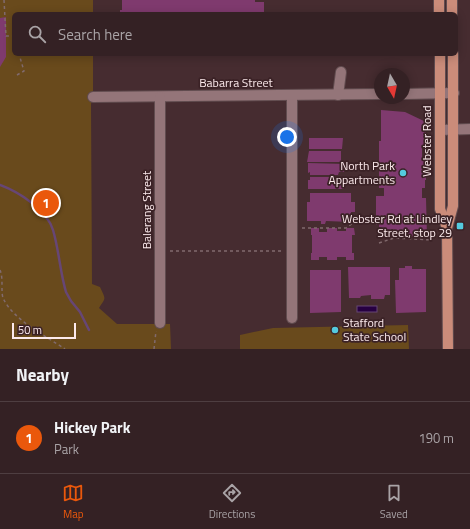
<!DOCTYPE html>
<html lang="en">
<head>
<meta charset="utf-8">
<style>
  body { margin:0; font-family:"Titillium Web",sans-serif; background:#3c292c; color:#f1f3f6 }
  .compass { position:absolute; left:374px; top:68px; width:36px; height:36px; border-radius:50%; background:#342124; box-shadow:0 2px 10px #0003; rotate:171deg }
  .scale { position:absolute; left:12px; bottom:10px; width:64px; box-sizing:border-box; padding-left:4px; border:2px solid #fceaec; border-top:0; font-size:11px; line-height:14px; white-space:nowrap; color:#fceaec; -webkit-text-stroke:3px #3b2226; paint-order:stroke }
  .you { position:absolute; left:287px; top:137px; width:14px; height:14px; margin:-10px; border:3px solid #fff; border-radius:50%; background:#1a73e8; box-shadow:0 0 0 6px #1a73e833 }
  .badge { display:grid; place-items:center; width:26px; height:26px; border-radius:50%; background:#ea580c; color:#fff; font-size:13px; font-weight:700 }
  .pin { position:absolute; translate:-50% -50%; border:2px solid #fff; box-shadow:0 1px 4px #0006 }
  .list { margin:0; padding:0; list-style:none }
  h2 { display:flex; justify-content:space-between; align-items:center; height:52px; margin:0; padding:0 16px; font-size:17px }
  h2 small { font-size:13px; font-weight:400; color:#a9a3a6 }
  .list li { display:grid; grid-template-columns:26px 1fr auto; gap:12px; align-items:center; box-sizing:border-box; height:72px; padding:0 16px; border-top:1px solid #4e3e41 }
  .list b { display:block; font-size:15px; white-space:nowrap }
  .list p { margin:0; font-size:13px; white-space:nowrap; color:#a9a3a6 }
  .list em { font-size:13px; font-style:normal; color:#a9a3a6 }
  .icon { flex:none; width:22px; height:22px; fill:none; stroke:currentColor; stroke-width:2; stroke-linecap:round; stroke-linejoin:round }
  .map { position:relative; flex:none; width:470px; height:349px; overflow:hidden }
  .search { position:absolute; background:#342124; box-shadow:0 2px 10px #0003; left:12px; right:12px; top:12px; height:44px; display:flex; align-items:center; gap:10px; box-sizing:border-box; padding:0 14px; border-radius:6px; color:#a9a3a6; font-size:15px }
  .sheet { height:124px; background:#342124 }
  nav { display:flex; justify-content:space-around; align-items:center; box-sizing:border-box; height:56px; border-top:1px solid #4e3e41; background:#342124; font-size:11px; color:#a9a3a6 }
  nav a { display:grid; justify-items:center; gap:2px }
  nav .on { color:#ea580c }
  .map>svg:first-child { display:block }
  .green { fill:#694a1c }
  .water { fill:#270042; stroke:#674675 }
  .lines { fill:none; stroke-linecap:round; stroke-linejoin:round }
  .stream { stroke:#674675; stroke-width:2.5 }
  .building { fill:#7f3a6e }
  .minor-casing { stroke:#614c4f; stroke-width:12 }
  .major-casing { stroke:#614c4f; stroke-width:12 }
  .path { stroke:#816a6d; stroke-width:1.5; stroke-dasharray:3 3; stroke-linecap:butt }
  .minor { stroke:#947579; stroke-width:10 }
  .major { stroke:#cb8c7a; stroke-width:10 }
  .poi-dot { fill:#54cade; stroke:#3b2226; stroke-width:1.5 }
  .labels { text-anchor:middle; stroke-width:3.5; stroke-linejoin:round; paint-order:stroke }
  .street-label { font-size:12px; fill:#fceaec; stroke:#3b2226 }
  .poi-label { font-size:12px; fill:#fceaec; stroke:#3b2226; text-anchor:end }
</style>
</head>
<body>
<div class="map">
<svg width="470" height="349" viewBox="0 0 470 349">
  <rect width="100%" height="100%" fill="#462c30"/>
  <g class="green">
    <path d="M0,0H93V14H14V54H93V97L91,104L92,284L100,287C106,300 106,297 99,308L117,324H170L171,349H0Z"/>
    <path d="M408,325L409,349H240V335L273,328Z"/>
  </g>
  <rect class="water" x="357" y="306" width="20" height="6"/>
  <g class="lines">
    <path class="stream" d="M0,185C19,192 47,210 53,230C59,250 60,272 66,292L71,301L80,312L89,330"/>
  </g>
  <g class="building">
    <path d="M122,0H255V2H264V14H120V10H122Z"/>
    <path d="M6,17V57L0,67V18Z"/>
    <path d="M381,110L405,112L426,122V146L422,145V159H424V167H426V180H425V188H422V198H426L427,238L408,236V233H397V230H386V228L379,227V224L376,225V196H384V188H379V141H381Z"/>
    <path d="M309,138H343L342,149H309Z"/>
    <path d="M309,151H341V162H307Z"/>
    <path d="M308,163L345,164L344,172H339L338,175H310V172L308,173Z"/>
    <path d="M310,177H338L339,180L344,181V189H308V180H310Z"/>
    <path d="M310,193H351V202H355V212H351V222L326,221L325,224H321V221H307V202H310Z"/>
    <path d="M311,228H319V232H327V228H337V231H346V228H354L355,235H352V253H354V260H346V257H337V260H327V257H319V260H311V253H312V235H311Z"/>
    <path d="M405,266H412V269H426V312L396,313L395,280H399V268H405Z"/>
    <path d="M348,267H390V295H385L384,299H371V295L361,296L360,298H349Z"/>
    <path d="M310,270H341V312L310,313Z"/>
  </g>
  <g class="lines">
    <defs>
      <g id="minor">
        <path d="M404,94L454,93"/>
        <path d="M338,95L341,72"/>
        <path d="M292,96V318"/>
        <path d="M93,97L380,94"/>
        <path d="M160,97V323"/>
        <path d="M440,130L470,129"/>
      </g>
      <g id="major">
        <path d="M439,0V14"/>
        <path d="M452,0V14"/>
        <path d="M440,54V209L447,228"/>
        <path d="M448,349L447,228L453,206V54"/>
      </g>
    </defs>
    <use href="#minor" class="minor-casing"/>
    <use href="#major" class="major-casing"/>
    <g class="path">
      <path d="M4,0L6,36H14"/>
      <path d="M17,75L24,71L19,54"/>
      <path d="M302,228H346L360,218H369"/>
      <path d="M379,243L394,238L433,240"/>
      <path d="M170,251H282"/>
      <path d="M0,270C4,279 0,294 4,300C14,320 47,337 65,349"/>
      <path d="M154,349L156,331"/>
    </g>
    <use href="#minor" class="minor"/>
    <use href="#major" class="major"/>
  </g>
  <g class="poi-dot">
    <circle cx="403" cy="173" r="4"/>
    <rect x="456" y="222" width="8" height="8" rx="2"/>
    <circle cx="335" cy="330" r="4"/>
  </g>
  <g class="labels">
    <g class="street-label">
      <text x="236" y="87">Babarra Street</text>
      <text transform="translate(427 141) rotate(-90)" y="4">Webster Road</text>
      <text transform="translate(147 210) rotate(-90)" y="4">Balerang Street</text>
    </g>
    <g class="poi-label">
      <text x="395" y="170">North Park<tspan x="395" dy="14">Appartments</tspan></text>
      <text x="452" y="223">Webster Rd at Lindley<tspan x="452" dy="14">Street, stop 29</tspan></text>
      <text x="343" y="327" text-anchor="start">Stafford<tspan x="343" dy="14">State School</tspan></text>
    </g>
  </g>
</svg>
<svg class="compass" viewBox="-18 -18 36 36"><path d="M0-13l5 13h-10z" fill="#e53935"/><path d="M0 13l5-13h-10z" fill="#a9a3a6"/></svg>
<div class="scale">50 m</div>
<div class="you"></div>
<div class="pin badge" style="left:46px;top:203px">1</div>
<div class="search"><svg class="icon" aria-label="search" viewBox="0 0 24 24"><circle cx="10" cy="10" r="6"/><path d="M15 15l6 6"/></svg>Search here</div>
</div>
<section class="sheet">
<h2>Nearby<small></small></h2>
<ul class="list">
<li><span class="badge">1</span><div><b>Hickey Park</b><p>Park</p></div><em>190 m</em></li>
</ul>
</section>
<nav>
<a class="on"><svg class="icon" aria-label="map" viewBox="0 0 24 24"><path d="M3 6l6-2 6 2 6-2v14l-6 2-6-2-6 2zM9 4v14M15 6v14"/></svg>Map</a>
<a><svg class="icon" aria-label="directions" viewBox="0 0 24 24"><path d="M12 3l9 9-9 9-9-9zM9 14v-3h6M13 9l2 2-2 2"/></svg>Directions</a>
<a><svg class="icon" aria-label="saved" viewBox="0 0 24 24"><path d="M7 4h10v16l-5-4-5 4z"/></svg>Saved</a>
</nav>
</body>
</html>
